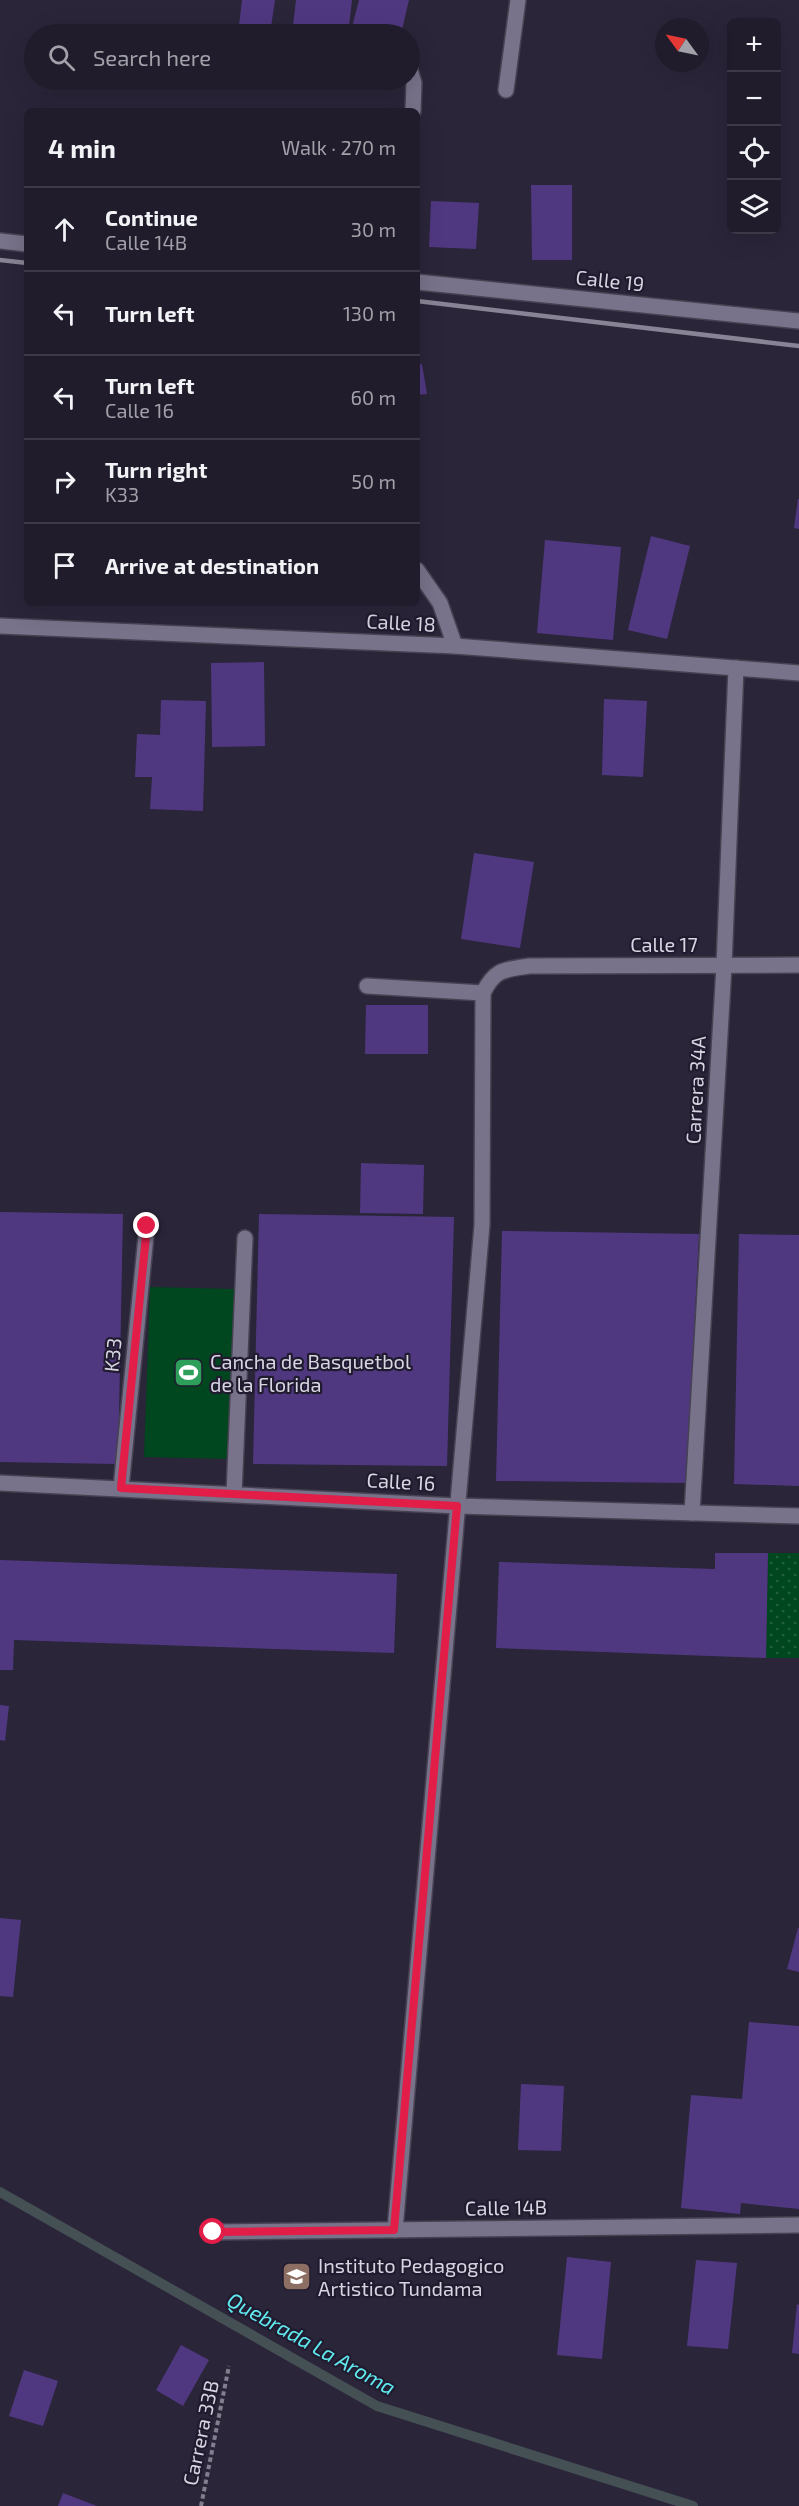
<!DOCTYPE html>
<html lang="en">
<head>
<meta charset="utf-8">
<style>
  body { margin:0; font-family:"Exo 2",sans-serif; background:#2d2937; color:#f1f3f6 }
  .controls { position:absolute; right:18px; top:18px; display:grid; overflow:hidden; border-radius:9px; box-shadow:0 6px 24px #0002 }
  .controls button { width:54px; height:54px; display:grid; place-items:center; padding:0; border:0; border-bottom:2px solid #3d3a47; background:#201c2b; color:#f1f3f6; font:30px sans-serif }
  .compass { position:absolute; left:655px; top:18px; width:54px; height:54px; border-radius:50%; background:#201c2b; box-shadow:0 6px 24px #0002; rotate:303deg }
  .stop { position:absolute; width:18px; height:18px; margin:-14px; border:4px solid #e11d48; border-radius:50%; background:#fff }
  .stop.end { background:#e11d48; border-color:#fff; box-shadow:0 2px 6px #0008 }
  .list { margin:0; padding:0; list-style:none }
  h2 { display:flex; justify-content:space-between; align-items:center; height:78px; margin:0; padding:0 24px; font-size:26px }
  h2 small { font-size:20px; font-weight:400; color:#a2a1a9 }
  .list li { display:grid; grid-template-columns:39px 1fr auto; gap:18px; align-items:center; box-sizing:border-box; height:84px; padding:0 24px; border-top:2px solid #3d3a47 }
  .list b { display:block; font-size:22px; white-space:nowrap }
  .list p { margin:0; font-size:20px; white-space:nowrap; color:#a2a1a9 }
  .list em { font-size:20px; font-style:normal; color:#a2a1a9 }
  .icon { flex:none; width:33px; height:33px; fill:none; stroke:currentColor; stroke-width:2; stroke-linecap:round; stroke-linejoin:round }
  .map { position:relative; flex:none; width:799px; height:2506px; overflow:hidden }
  .search { position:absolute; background:#201c2b; box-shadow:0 6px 24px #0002; left:24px; top:24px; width:396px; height:66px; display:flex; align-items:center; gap:15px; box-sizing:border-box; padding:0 21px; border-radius:33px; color:#a2a1a9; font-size:22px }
  .panel { position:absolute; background:#201c2b; box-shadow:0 6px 24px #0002; left:24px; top:108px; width:396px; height:498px; border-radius:9px }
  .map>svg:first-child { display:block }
  .grass { fill:url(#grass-dots) }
  .garden { fill:#00461e }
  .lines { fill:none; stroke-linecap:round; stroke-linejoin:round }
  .stream { stroke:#455055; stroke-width:10 }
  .building { fill:#503881 }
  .service-casing { stroke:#464252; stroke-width:18 }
  .minor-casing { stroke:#464252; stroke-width:18 }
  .path { stroke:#827e8e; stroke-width:4; stroke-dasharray:4.5 3; stroke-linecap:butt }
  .service { stroke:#78728a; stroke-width:15 }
  .minor { stroke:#78728a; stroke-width:15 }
  .rail { stroke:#888495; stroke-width:4.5 }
  .route { stroke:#e11d48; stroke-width:8 }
  .labels { text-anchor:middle; stroke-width:4.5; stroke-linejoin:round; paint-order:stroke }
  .street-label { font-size:20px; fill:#d8d5e2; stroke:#211b2f }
  .poi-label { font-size:20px; fill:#d8d5e2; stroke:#211b2f; text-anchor:start }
  .water-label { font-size:21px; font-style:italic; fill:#60eaef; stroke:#211b2f }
</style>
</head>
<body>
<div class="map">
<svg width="799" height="2506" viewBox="0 0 799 2506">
  <defs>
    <pattern id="grass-dots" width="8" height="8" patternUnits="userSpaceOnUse" patternTransform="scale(1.5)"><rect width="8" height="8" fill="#00461e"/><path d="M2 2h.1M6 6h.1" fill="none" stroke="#24603e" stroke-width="1.8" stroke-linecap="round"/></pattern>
  </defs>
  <rect width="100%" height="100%" fill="#2a2539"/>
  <path class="grass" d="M768,1553H799V1658H766Z"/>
  <path class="garden" d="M150,1287L234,1289L229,1459L144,1457Z"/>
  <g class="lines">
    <path class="stream" d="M0,2192L377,2406L693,2506"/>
  </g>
  <g class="building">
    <path d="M242,0H275L270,34H238Z"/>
    <path d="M296,0H352L348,34H292Z"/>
    <path d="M359,0H409L401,34H368L351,31Z"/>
    <path d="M531,185H572V260H532Z"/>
    <path d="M431,201L479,203L476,249L429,247Z"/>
    <path d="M422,364L427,394L417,395V365Z"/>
    <path d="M798,499H799V529L794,528Z"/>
    <path d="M651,536L690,546L667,639L628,630Z"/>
    <path d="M545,540L621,547L613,640L537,633Z"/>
    <path d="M264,662L265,746L212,747L211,663Z"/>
    <path d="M604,699L647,701L643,777L602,775Z"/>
    <path d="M161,700L206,701L203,811L150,809L152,777H135L137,734L160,735Z"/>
    <path d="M474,853L534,862L520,948L461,939Z"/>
    <path d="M366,1005H428V1054H365Z"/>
    <path d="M361,1163L424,1165L423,1214L360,1213Z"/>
    <path d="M0,1212L123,1214L118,1464L0,1462Z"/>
    <path d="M259,1214L454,1217L447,1466L253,1464Z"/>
    <path d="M502,1231L699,1234L693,1352L690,1483L496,1481Z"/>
    <path d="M739,1234L799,1235V1486L734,1484Z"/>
    <path d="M715,1553H768L766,1658L496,1648L499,1562L715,1569Z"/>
    <path d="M0,1560L397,1574L394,1653L14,1640L13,1670H0Z"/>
    <path d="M0,1705L9,1706L5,1741L0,1740Z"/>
    <path d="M0,1918L21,1920L13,1997L0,1996Z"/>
    <path d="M798,1928H799V1972L787,1969Z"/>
    <path d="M749,2022L799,2026V2209L741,2203L740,2214L681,2208L691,2095L742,2099Z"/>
    <path d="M521,2084L564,2086L561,2151L518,2150Z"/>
    <path d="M567,2257L611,2262L602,2359L557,2355Z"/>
    <path d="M696,2260L737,2263L728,2349L687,2346Z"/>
    <path d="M797,2304L799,2305V2354L792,2353Z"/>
    <path d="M181,2345L209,2360L183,2406L156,2390Z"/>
    <path d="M24,2370L58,2381L43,2426L9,2416Z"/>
    <path d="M63,2493L97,2506H58Z"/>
  </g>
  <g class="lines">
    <defs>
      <g id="service">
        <path d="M417,570L440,603L455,646"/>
        <path d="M367,986L483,993"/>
      </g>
      <g id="minor">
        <path d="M410,70L414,83L413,111"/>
        <path d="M506,90L518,0"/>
        <path d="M0,241L27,244"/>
        <path d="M417,282L799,321"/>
        <path d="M0,626L455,646L799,673"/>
        <path d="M0,1483L457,1506L799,1516"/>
        <path d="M121,1488L147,1226"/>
        <path d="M234,1494L245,1238"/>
        <path d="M692,1513L724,966L736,668"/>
        <path d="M395,2230L482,1225L483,993C495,969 503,970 529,966L799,965"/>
        <path d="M213,2232L799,2225"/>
      </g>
    </defs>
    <use href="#service" class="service-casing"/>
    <use href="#minor" class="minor-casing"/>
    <path class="path" d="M201,2506L229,2366"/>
    <use href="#service" class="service"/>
    <use href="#minor" class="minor"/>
    <g class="rail">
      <path d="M0,260L27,263"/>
      <path d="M417,301L799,346"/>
    </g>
  </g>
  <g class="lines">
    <path class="route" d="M147,1226L121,1488L457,1506L394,2230L213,2232"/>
  </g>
  <defs>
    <symbol id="stadium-square" viewBox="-11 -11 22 22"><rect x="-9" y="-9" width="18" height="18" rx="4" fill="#2e9e5b" stroke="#211b2f"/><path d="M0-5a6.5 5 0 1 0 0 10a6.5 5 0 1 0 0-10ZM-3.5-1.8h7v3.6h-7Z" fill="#fff"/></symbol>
    <symbol id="school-square" viewBox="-11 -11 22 22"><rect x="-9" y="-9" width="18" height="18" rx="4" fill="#8d6e63" stroke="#211b2f"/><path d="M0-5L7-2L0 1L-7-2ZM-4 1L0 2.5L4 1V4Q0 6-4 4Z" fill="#fff"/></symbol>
  </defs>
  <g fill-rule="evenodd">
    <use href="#stadium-square" x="172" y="1356" width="33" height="33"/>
    <use href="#school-square" x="280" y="2260" width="33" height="33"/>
  </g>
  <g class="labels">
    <g class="street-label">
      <text transform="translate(610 281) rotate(6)" y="7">Calle 19</text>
      <text transform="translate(401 623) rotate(3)" y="7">Calle 18</text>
      <text x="664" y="952">Calle 17</text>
      <text transform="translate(696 1090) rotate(-87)" y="7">Carrera 34A</text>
      <text transform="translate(113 1355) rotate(-84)" y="7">K33</text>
      <text transform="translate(401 1482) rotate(3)" y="7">Calle 16</text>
      <text transform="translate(506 2208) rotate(-1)" y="7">Calle 14B</text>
      <text transform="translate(201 2433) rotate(-78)" y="7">Carrera 33B</text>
    </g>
    <g class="poi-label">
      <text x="210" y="1369">Cancha de Basquetbol<tspan x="210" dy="23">de la Florida</tspan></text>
      <text x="318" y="2273">Instituto Pedagogico<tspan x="318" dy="23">Artistico Tundama</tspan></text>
    </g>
    <g class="water-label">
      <text transform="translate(311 2344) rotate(29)" y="7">Quebrada La Aroma</text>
    </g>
  </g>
</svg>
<div class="controls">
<button>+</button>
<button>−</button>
<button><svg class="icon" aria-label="locate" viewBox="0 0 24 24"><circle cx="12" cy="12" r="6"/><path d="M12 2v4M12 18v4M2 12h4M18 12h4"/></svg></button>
<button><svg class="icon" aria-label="layers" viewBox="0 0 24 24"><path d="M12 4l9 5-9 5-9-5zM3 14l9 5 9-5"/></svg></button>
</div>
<svg class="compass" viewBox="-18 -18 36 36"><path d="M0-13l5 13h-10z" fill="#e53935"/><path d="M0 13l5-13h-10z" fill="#a2a1a9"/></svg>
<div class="stop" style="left:213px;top:2232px"></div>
<div class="stop end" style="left:147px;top:1226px"></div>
<div class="search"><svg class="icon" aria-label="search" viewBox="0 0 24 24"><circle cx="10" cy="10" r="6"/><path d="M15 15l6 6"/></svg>Search here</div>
<section class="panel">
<h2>4 min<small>Walk · 270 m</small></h2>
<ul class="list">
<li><svg class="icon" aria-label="ahead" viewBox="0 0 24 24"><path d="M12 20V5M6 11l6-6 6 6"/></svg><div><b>Continue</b><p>Calle 14B</p></div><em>30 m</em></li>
<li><svg class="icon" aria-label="left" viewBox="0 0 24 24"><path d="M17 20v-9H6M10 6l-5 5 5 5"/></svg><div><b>Turn left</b></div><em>130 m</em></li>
<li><svg class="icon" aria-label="left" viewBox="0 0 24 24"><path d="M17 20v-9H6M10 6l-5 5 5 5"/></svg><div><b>Turn left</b><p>Calle 16</p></div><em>60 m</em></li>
<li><svg class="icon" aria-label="right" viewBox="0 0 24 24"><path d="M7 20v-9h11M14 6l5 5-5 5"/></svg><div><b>Turn right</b><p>K33</p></div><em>50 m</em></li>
<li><svg class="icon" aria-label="arrive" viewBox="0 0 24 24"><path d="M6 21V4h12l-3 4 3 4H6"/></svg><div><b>Arrive at destination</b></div></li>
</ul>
</section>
</div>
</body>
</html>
